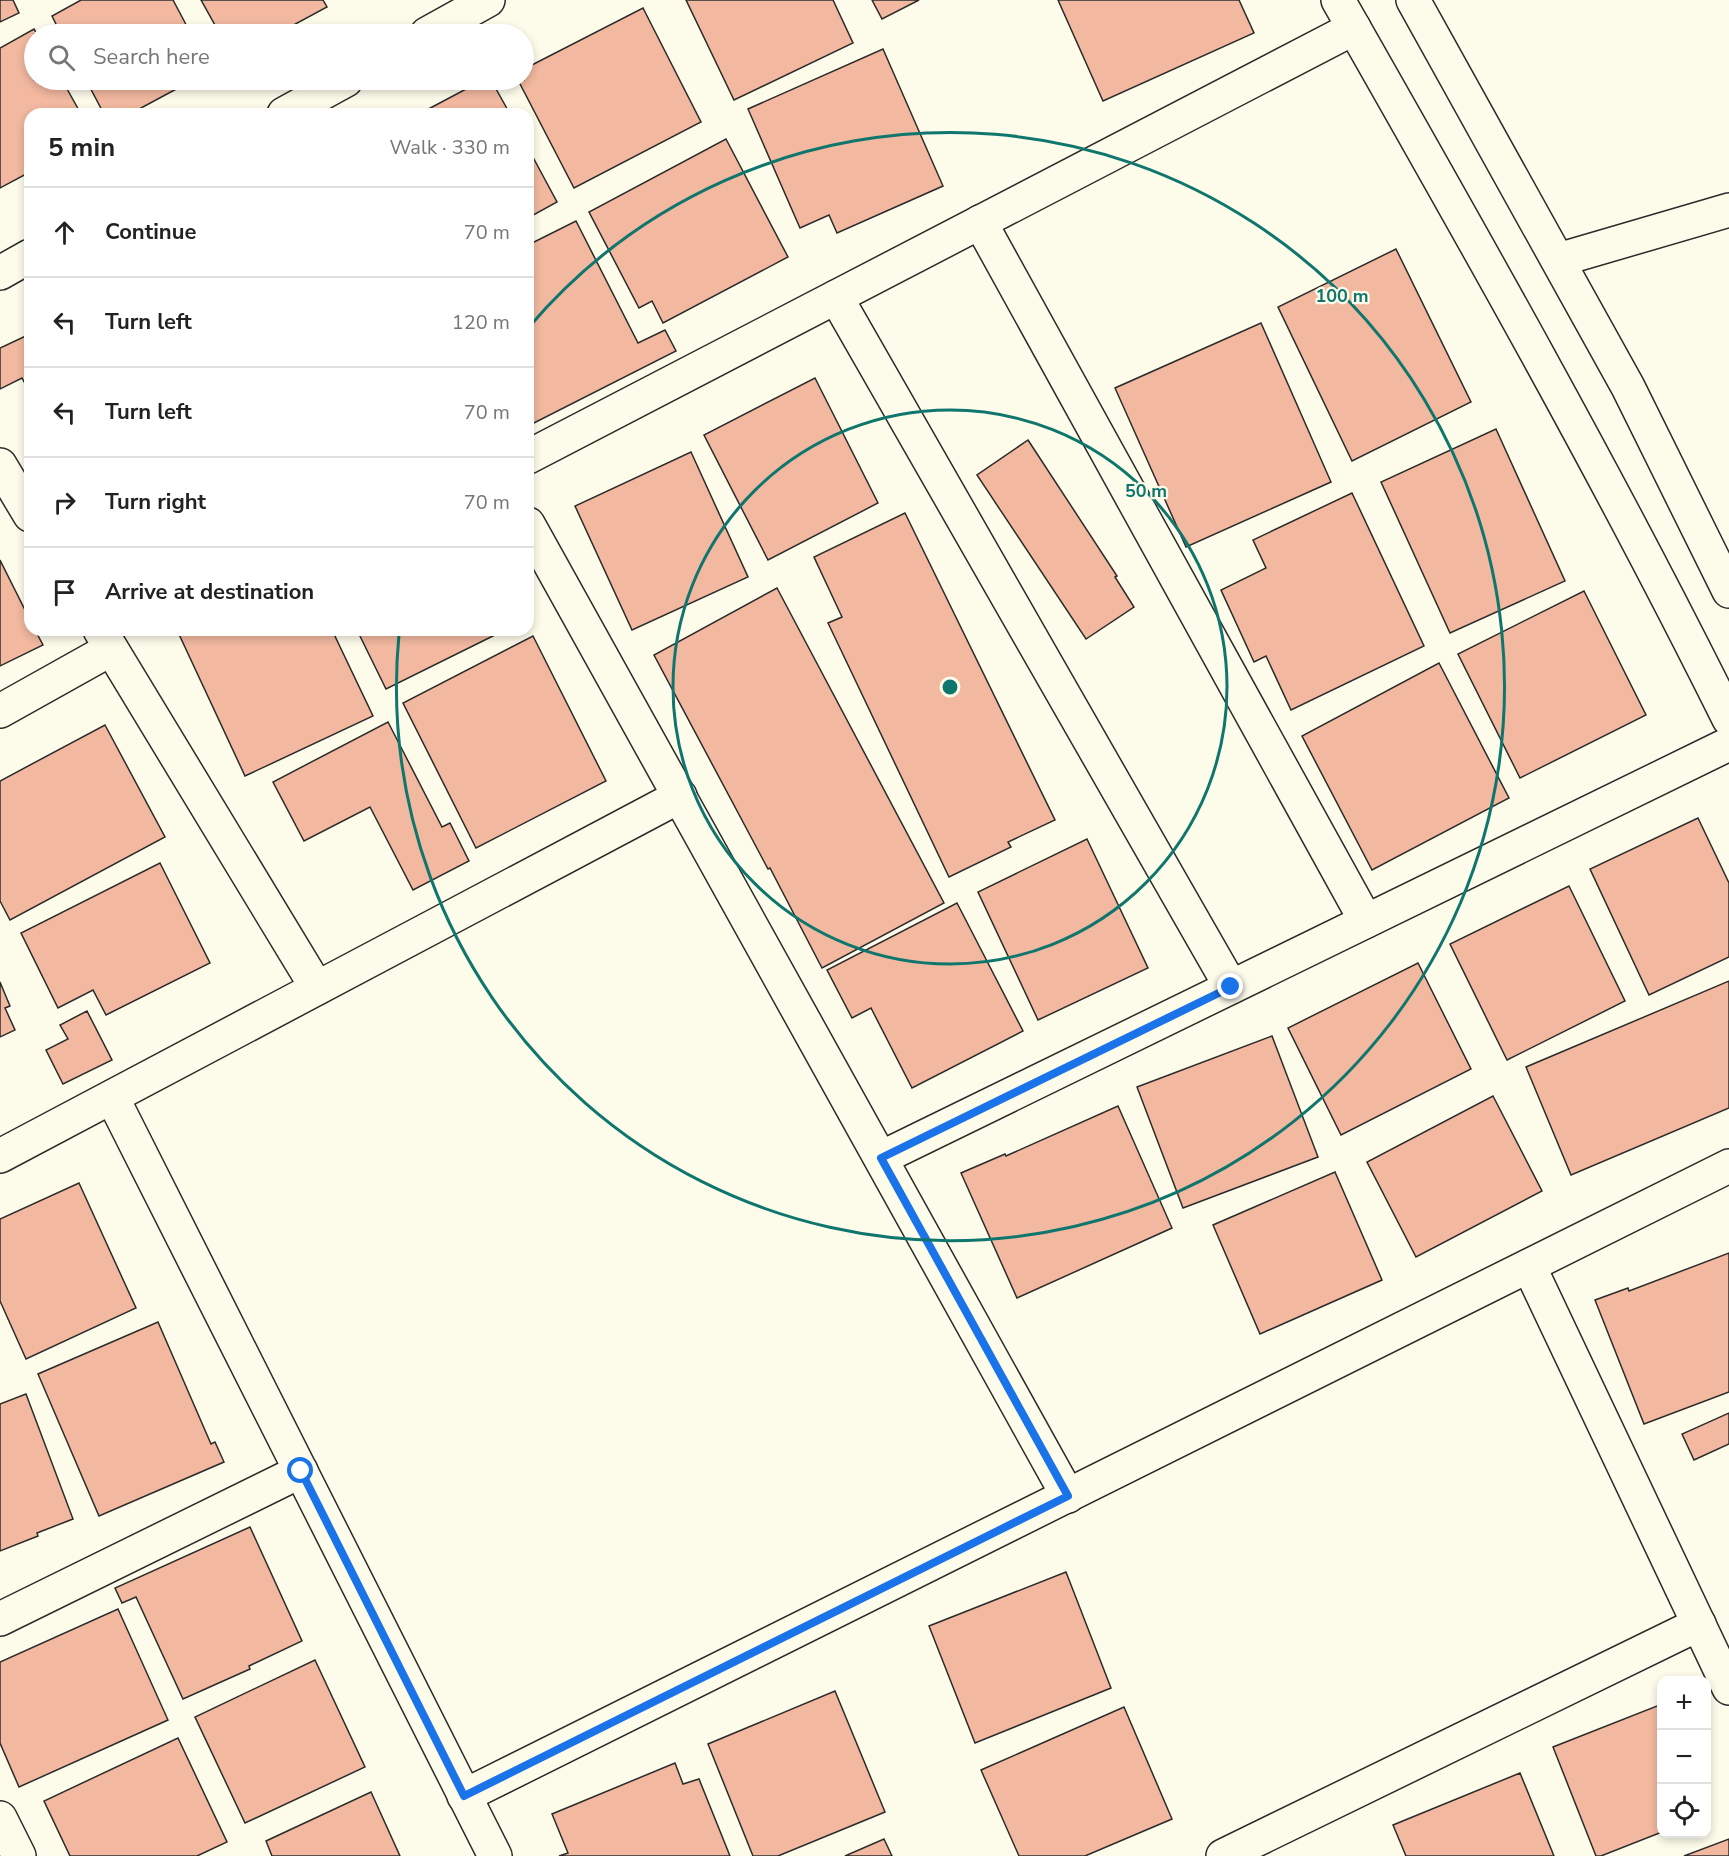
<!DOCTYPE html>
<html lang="en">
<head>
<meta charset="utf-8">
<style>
  body { margin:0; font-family:"Nunito Sans",sans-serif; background:#f2f2f2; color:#222 }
  .controls { position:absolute; right:18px; bottom:18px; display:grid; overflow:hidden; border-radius:12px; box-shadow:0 3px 9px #0003 }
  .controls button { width:54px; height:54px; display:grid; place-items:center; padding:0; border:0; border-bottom:2px solid #e0e0e0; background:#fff; color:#222; font:30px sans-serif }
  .stop { position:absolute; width:18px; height:18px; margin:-14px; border:4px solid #1a73e8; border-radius:50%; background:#fff }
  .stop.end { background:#1a73e8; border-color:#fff; box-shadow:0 2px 6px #0008 }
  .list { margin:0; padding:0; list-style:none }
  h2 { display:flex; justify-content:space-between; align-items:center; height:78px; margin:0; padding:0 24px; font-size:26px }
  h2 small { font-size:20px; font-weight:400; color:#767676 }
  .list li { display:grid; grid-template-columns:39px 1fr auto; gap:18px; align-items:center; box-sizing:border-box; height:90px; padding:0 24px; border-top:2px solid #e0e0e0 }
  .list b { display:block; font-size:22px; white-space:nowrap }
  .list em { font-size:20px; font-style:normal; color:#767676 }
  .icon { flex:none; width:33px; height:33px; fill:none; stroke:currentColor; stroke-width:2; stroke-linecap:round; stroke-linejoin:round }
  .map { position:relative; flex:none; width:1729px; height:1856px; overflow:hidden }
  .search { position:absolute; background:#fff; box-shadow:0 3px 9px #0003; left:24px; top:24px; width:510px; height:66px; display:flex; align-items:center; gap:15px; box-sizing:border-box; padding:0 21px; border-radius:33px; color:#767676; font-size:22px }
  .panel { position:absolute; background:#fff; box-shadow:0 3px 9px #0003; left:24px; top:108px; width:510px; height:528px; border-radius:18px }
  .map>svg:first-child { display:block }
  .building { fill:#f2b8a0; stroke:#2b2b2b; stroke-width:1.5 }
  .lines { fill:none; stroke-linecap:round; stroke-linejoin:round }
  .minor-casing { stroke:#2b2b2b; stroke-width:36 }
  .major-casing { stroke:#2b2b2b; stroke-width:36 }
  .minor { stroke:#fdfbea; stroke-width:33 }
  .major { stroke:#fdfbea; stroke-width:33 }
  .route { stroke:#1a73e8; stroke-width:8 }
  .ring { fill:none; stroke:#0f766e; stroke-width:3 }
  .centre { fill:#0f766e; stroke:#fdfbea; stroke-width:3 }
  .ring-label { font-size:18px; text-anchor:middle; font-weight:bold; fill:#0f766e; stroke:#fdfbea; stroke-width:4.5; stroke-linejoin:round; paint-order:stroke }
</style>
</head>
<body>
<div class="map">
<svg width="1729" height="1856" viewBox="0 0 1729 1856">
  <rect width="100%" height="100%" fill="#fdfbea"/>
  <g class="building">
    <path d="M0,0H13L19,13L0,22Z"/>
    <path d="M81,0H173L191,34H61L52,16Z"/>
    <path d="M201,0H323L327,7L277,34H220Z"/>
    <path d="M686,0H833L853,43L734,100Z"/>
    <path d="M872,0H919L882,19Z"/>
    <path d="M1058,0H1239L1254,33L1103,101Z"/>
    <path d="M643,8L701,122L574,188L518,80H524V69Z"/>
    <path d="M34,29L37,34H34V80H62L81,114H30V172L0,188V48Z"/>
    <path d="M883,49L943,186L837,233L829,215L800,228L748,109Z"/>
    <path d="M86,80H193L130,114H104Z"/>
    <path d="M483,80H491L510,114H419Z"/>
    <path d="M726,139L788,257L663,323L652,301L639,308L589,212Z"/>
    <path d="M528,148L557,202L528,218Z"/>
    <path d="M576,221L638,343L665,330L676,351L528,426V245Z"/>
    <path d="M1396,249L1471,402L1352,461L1278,307Z"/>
    <path d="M1261,323L1331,482L1186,547L1115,388Z"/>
    <path d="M30,334V393L22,378L0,389V348Z"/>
    <path d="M815,378L878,503L768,560L704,435Z"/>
    <path d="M1496,429L1565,581L1450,633L1381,482Z"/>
    <path d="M1028,440L1117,576L1115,577L1134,607L1086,639L977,475Z"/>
    <path d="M691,452L748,577L632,630L575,506Z"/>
    <path d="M1352,493L1424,646L1291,710L1266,656L1254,662L1221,590L1266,568L1253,540Z"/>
    <path d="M905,513L1055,820L1008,842L1011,847L949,877L828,623L842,617L814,557Z"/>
    <path d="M0,560L30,620V630H35L43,645L0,666Z"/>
    <path d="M777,588L944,903L822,968L770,868L768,869L654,655Z"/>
    <path d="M1584,591L1646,715L1520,778L1458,654Z"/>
    <path d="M177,630H332L373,716L245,776Z"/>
    <path d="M357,630H505L386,689Z"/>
    <path d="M533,636L606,781L476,848L403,703Z"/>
    <path d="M1439,663L1509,798L1372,870L1302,736Z"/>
    <path d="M388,722L442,827L450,823L469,861L413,890L370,807L304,841L273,782Z"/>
    <path d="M105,725L165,837L10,920L0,901V781Z"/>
    <path d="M1698,818L1729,883V957L1649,995L1590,869Z"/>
    <path d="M1087,839L1148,968L1038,1020L978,892Z"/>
    <path d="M160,863L210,963L106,1015L93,990L58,1008L21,933Z"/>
    <path d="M1569,886L1625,1001L1507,1060L1450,944Z"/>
    <path d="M957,903L1023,1031L912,1088L871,1008L852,1018L827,970Z"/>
    <path d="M1418,963L1471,1069L1341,1135L1288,1028Z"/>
    <path d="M1729,981V1108L1571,1175L1526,1067Z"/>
    <path d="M0,982L10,1006L5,1008L15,1030L0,1037Z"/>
    <path d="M87,1011L112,1060L63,1084L46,1050L68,1039L60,1025Z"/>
    <path d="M1272,1036L1318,1157L1183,1208L1137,1087Z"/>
    <path d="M1493,1096L1542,1191L1416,1257L1367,1162Z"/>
    <path d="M1118,1106L1172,1228L1017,1298L961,1173L1005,1154L1006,1156Z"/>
    <path d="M1335,1172L1382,1280L1260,1334L1213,1225Z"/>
    <path d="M79,1183L136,1308L26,1359L0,1301V1219Z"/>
    <path d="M1729,1253V1392L1644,1424L1595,1300L1628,1288L1629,1291Z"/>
    <path d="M158,1322L211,1444L215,1442L224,1462L99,1516L38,1374Z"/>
    <path d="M26,1394L73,1519L37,1533L38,1536L0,1551V1404Z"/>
    <path d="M1729,1413V1444L1694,1460L1682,1434Z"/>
    <path d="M250,1527L302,1641L249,1666L250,1669L183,1699L136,1597L122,1603L115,1588Z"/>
    <path d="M1066,1572L1111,1688L975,1743L929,1626Z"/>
    <path d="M118,1609L168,1720L19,1787L0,1743V1662Z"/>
    <path d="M315,1660L365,1767L245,1823L195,1717Z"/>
    <path d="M835,1691L885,1812L778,1856H753L708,1744Z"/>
    <path d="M1662,1704V1832L1601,1856H1596L1553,1747Z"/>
    <path d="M1124,1707L1172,1819L1085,1856H1019L981,1770Z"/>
    <path d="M178,1738L227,1842L197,1856H70L44,1801Z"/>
    <path d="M675,1763L683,1784L699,1779L730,1856H559L568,1853L552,1814Z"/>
    <path d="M1520,1773L1554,1856H1406L1393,1825Z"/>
    <path d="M371,1792L400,1856H272L266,1841Z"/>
    <path d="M884,1839L892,1856H845Z"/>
    <path d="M1729,1839V1856H1684Z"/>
  </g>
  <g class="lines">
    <defs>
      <g id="minor">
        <path d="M427,34L488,0"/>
        <path d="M284,114L346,80"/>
        <path d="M980,222L1366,921"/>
        <path d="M1558,260L1729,210"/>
        <path d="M0,273L30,256"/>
        <path d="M836,297L1231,987"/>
        <path d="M528,457L1354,28"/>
        <path d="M0,465L30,515"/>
        <path d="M528,524L1068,1496"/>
        <path d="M100,630L317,988"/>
        <path d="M0,711L111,649"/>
        <path d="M112,1097L495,1856"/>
        <path d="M0,1156L680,796"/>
        <path d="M881,1158L1729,744"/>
        <path d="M1529,1266L1729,1688"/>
        <path d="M0,1619L301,1471"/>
        <path d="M464,1796L1729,1166"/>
        <path d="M0,1818L19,1856"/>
        <path d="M1223,1856L1699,1624"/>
      </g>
      <g id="major">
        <path d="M1338,0C1473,237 1608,475 1729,719"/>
        <path d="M1413,0L1628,387L1729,591"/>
      </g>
    </defs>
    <use href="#minor" class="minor-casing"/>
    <use href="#major" class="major-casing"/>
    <use href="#minor" class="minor"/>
    <use href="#major" class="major"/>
  </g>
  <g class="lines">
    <path class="route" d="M301,1471L464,1796L1068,1496L881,1158L1231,987"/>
  </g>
  <g class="ring">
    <circle cx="950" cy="687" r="277"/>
    <path d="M529 327A554 554 0 1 1 399 634"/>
  </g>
  <circle cx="950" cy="687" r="9" class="centre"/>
  <g class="ring-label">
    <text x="1342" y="302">100 m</text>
    <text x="1146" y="497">50 m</text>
  </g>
</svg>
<div class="controls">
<button>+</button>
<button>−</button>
<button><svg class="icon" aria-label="locate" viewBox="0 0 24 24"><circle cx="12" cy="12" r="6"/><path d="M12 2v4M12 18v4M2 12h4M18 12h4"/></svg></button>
</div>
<div class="stop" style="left:301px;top:1471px"></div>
<div class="stop end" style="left:1231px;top:987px"></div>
<div class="search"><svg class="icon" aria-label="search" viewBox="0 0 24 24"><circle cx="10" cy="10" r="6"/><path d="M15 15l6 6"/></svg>Search here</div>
<section class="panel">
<h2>5 min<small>Walk · 330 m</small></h2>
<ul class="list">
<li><svg class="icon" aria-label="ahead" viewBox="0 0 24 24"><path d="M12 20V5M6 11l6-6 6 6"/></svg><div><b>Continue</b></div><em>70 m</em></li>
<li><svg class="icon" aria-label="left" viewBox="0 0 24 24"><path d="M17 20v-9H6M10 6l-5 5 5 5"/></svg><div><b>Turn left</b></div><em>120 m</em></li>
<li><svg class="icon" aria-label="left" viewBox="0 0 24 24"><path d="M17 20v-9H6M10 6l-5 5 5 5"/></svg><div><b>Turn left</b></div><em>70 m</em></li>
<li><svg class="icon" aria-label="right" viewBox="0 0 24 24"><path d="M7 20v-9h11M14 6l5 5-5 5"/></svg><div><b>Turn right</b></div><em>70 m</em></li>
<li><svg class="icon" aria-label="arrive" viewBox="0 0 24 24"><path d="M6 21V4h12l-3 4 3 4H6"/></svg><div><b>Arrive at destination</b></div></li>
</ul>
</section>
</div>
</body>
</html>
